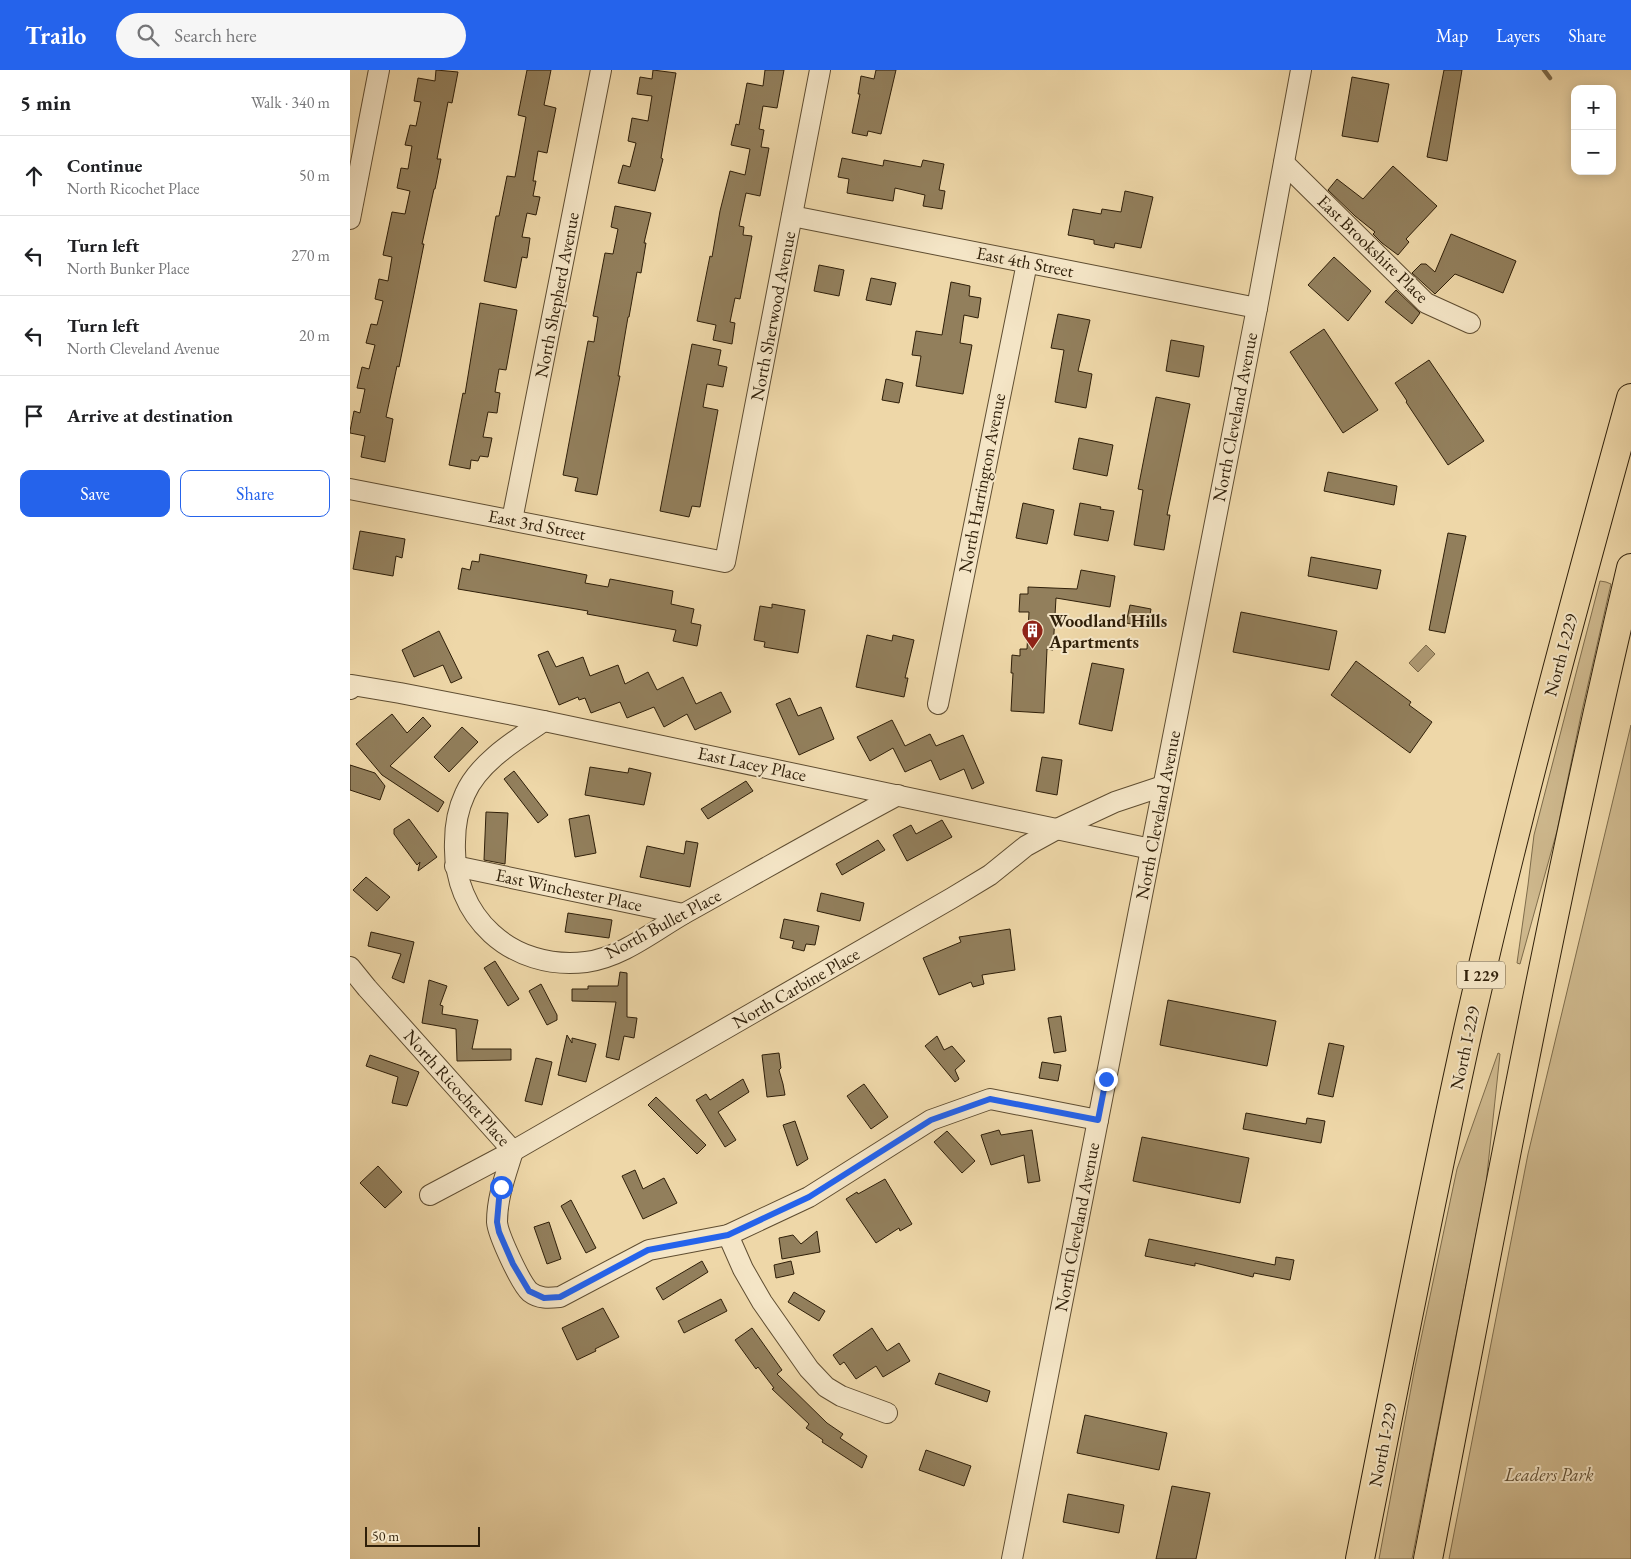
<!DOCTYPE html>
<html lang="en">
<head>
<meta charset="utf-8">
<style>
  body { margin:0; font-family:"EB Garamond",serif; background:#f6f6f6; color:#202124 }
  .controls { position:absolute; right:15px; top:15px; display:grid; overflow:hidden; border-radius:10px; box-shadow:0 2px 12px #0003 }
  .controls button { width:45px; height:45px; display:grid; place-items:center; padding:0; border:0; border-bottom:1px solid #e0e0e0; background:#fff; color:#202124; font:25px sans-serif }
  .scale { position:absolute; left:15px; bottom:12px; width:115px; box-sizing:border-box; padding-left:5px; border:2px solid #2f1f09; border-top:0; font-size:14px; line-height:18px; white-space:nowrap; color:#2f1f09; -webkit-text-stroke:4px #f4e5c6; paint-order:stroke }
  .stop { position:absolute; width:15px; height:15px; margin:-11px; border:4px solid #2563eb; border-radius:50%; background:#fff }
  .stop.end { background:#2563eb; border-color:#fff; box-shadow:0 1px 5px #0008 }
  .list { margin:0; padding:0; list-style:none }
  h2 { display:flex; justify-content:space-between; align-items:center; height:65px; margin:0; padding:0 20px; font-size:21px }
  h2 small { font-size:16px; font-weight:400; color:#757577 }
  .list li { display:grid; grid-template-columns:32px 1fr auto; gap:15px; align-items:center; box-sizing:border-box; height:80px; padding:0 20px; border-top:1px solid #e0e0e0 }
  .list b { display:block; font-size:19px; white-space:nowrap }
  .list p { margin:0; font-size:16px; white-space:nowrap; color:#757577 }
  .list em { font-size:16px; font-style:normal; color:#757577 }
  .actions { display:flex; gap:10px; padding:15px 20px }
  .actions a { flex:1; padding:11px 0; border:1px solid #2563eb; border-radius:10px; text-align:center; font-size:18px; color:#2563eb }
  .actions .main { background:#2563eb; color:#fff }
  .icon { flex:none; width:28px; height:28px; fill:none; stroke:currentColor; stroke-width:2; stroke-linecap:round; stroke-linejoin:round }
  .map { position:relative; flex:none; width:1281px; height:1489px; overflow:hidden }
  header { display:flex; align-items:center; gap:30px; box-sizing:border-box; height:70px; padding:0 25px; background:#2563eb; color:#fff }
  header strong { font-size:24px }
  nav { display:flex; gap:28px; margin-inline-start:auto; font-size:18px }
  .search { width:350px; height:45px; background:#f6f6f6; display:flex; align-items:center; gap:12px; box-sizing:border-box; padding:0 18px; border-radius:28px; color:#757577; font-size:19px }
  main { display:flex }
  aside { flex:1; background:#fff }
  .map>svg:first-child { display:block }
  .green { fill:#ceb88d; stroke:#7e6c4b }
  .water { fill:#ad9872; stroke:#7b6848 }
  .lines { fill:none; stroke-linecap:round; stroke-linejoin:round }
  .stream { stroke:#7b6848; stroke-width:4.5 }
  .building { fill:#927f5c; stroke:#2f1f09 }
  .minor-casing { stroke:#5f4d31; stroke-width:22 }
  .highway-casing { stroke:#2f1f09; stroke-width:30 }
  .minor { stroke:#f4e5c6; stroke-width:20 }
  .highway { stroke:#eed7a8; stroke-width:28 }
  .route { stroke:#2563eb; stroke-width:6 }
  .labels { text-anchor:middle; stroke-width:4; stroke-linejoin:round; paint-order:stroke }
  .shield { fill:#f4e5c6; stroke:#6a5a42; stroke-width:1 }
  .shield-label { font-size:16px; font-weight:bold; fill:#2f1f09 }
  .street-label { font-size:18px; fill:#2f1f09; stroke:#f4e5c6 }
  .poi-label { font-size:18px; font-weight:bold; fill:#2f1f09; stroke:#f4e5c6; text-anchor:start }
  .park-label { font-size:18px; font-style:italic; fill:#5f4d31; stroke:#f4e5c6 }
</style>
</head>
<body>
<header>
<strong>Trailo</strong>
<div class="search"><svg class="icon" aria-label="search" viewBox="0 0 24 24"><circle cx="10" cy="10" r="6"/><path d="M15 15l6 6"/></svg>Search here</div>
<nav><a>Map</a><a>Layers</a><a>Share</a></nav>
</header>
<main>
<aside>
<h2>5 min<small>Walk · 340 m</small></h2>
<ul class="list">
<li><svg class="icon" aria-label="ahead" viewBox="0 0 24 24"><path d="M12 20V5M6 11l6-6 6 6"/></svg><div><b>Continue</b><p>North Ricochet Place</p></div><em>50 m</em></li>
<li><svg class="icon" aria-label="left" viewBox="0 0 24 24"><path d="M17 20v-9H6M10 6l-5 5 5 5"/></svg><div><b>Turn left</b><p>North Bunker Place</p></div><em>270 m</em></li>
<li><svg class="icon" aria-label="left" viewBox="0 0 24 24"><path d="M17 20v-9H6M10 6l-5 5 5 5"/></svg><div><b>Turn left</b><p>North Cleveland Avenue</p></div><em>20 m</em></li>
<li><svg class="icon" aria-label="arrive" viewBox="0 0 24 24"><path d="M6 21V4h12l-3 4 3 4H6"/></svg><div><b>Arrive at destination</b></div></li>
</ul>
<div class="actions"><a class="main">Save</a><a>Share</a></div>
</aside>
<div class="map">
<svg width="1281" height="1489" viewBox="0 0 1281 1489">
  <rect width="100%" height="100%" fill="#eed7a8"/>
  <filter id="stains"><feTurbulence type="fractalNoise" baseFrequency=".004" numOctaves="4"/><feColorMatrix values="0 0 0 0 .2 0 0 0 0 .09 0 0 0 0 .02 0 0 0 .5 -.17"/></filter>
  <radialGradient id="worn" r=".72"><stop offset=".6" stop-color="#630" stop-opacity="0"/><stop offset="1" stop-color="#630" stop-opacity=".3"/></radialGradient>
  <g class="green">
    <path d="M1250,511L1256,512L1261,514L1231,645L1207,761L1170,894L1167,893L1178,815L1184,765Z"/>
    <path d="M1281,655V1489H1099L1178,1084Z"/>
    <path d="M1148,983L1150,984L1136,1114L1062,1489H1029L1065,1297L1107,1099Z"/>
  </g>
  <path class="water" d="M1076,575L1085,584L1068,602L1059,593Z"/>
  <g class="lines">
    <path class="stream" d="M1194,0L1200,8"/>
  </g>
  <g class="building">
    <path d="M86,0L108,2L102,33L98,32L87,89H91L85,119H84L72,174H74L64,224L49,297L47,296L36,347L43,349L35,392L11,387L15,366L0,363V361L4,341L10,343L15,319L7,318L12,297L19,299L25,275L16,273L21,254L27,255L33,231L25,229L29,209L38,211L42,187L33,185L42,142L55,144L60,121L47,118L51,98L58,99L62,76L55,75L60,55L66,56L71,32L64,31L68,8L85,11Z"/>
    <path d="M177,0H201L194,35L206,38L197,83L188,81L183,111H186L183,126L190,127L186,145L177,143L172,167L180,168L177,188L172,187L166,218L134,211L146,146H149L157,106L165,107L176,47L168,45Z"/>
    <path d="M303,0L326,3L311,88L313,89L305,121L268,113L273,95L280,97L286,73L278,71L282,48L298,51L302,26L287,24L290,7L302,9Z"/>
    <path d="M415,0H434L427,38L413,36L409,59L414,60L411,77L419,78L410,126L396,123L389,156L394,157L393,165L402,166L390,229L385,228L380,252L385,253L382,274L363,270L366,255L347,251L360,186L362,187L370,141L380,101L395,105L400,79L381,75L386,54L389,55L397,13L413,16Z"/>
    <path d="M526,0H546L531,64L518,61L517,66L502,63L510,24H508L511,6L524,9Z"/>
    <path d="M1094,0H1112L1097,91L1077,87Z"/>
    <path d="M1002,7L1039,14L1028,72L992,66Z"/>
    <path d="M492,88L533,96L534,90L571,97L573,90L594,94L589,120L595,121L592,139L573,136L575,125L545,118L543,131L497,123L499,109L488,107Z"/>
    <path d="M1043,96L1087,136L1056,169L1059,172L1048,185L1032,173L1023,164L1025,162L1005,146L978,120L987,109L1013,129Z"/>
    <path d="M775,121L803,127L791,178L765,173L764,178L744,174V170L718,165L723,139L751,144L752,139L771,142Z"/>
    <path d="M265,136L301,143L294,173H296L291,203L287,202L279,247H278L268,306H270L247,425L225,421L228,408L213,405L238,271L244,272L248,247L243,246L255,183L263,184L268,159L261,157Z"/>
    <path d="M1101,164L1166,191L1153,223L1105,204L1085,224L1062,203L1071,194H1076L1085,202Z"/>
    <path d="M984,187L1021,221L998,251L958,215Z"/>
    <path d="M469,195L494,200L489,226L464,221Z"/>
    <path d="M521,208L546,213L541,235L516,230Z"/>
    <path d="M601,212L620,216L619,226L631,228L628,248L614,245L610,273L622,275L613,324L566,316L571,286L562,285L566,261L592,265Z"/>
    <path d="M1046,220L1070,243L1062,254L1035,232Z"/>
    <path d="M130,233L167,240L156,300L149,299L145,322L150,323L147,343L138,342L133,367L142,368L138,387L130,386L128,391L121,390L120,399L99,395L113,323L115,324Z"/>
    <path d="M708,244L740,250L728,301L742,304L736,338L705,332L714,280L701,278Z"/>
    <path d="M974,259L1028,340L993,363L940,282Z"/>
    <path d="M821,270L854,276L849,307L816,301Z"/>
    <path d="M342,274L371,280L368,295L377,297L373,317L357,314L353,337L368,340L350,437L342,436L339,447L310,441Z"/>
    <path d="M1079,290L1134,371L1098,395L1056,332L1057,331L1045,313Z"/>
    <path d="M536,309L553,313L549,333L532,330Z"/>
    <path d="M806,327L840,334L817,445H820L814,480L784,475L793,420L788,419Z"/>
    <path d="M729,368L763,375L757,406L723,399Z"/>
    <path d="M978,402L1047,416L1044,435L974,421Z"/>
    <path d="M673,433L704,440L697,474L666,468Z"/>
    <path d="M730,433L751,437L750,439L764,441L758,471L724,465Z"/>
    <path d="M10,461L55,469L52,488L46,486L43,506L3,499Z"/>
    <path d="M1098,463L1116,466L1095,563L1079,560Z"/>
    <path d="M130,484L237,505L235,513L258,517L260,509L323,521L321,534L344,539L341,553L351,555L347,576L323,571L326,560L237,544L238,541L108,519L112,498L120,500L122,491L129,492Z"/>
    <path d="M961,487L1031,500L1027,519L958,506Z"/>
    <path d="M731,500L765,506L760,537L706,528L703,580L697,579L694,643L661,641L663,603H661L662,585L670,586V579H677L679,542H669L670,524H678V517L727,519Z"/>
    <path d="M422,534L455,540L448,583L414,577L415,572L404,570L410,536L422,538Z"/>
    <path d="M780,535L801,539L798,557L776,553Z"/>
    <path d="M891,542L987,561L979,600L883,582Z"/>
    <path d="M89,561L112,608L101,613L93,595L64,607L52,580Z"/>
    <path d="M517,565L542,571L543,565L564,570L555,608H558L554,627L506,617Z"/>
    <path d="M198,581L206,597L233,587L240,606L268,595L275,614L298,602L307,620L333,607L346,634L371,622L381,642L345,660L337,644L314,657L304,637L277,648L270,632L241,643L235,628L229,630L228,627L209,635L188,585Z"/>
    <path d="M1006,591L1061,632L1059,635L1082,652L1060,683L981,625Z"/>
    <path d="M742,593L774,599L762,661L729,654Z"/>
    <path d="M440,628L448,646L471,637L484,669L449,685L426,634Z"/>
    <path d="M42,644L57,663L73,647L81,656L40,696L94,732L88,742L32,705L6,674Z"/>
    <path d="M542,650L555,676L580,664L586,676L613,665L634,713L622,719L614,699L590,710L581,690L555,702L543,678L520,691L507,667Z"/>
    <path d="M112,657L128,672L99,702L84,687Z"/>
    <path d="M692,687L712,690L707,725L686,721Z"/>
    <path d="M0,695L25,703L35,716L30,730L0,720Z"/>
    <path d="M240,697L278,703L279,698L301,703L294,735L235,725Z"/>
    <path d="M164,701L198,745L188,753L154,709Z"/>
    <path d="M396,711L403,721L358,749L351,739Z"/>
    <path d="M136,742L158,743L155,794L134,790Z"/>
    <path d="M239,745L246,783L225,787L219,749Z"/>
    <path d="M59,749L87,787L68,801L70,792L67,795L44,764V759Z"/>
    <path d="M592,750L602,767L557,791L543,765L561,755L566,764Z"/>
    <path d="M528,770L535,780L492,805L486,794Z"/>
    <path d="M336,771L348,773L340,817L290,807L297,776L334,784Z"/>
    <path d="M16,807L40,827L27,841L3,820Z"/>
    <path d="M471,823L514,833L510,851L467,841Z"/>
    <path d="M218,843L262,850L259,868L215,862Z"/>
    <path d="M434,849L469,856L465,875L456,874L454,881L442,878L444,871L430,868Z"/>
    <path d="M660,859L665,900L632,905L634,914L623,917L621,912L589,925L573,888L611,872L609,867Z"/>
    <path d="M21,862L64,872L54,913L42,908L51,884L18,876Z"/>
    <path d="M145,891L169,929L158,936L134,898Z"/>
    <path d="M270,902L277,903V947L287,948L284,968L274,966L269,990L256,987L266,932L222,931V919H238V916H268Z"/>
    <path d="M79,910L97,916L90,935L93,936L92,944L128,950L122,979H161V990L107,991L106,959L72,953Z"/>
    <path d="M191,914L207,945V950L197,955L179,921Z"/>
    <path d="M818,930L926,951L917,996L810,975Z"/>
    <path d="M711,946L716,981L704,983L698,948Z"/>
    <path d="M217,965L222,973V968L246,974L236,1012L208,1005Z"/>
    <path d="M587,966L594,980L602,976L615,991L605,1000L609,1009L605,1012L575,976Z"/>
    <path d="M979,973L994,976L983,1027L968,1024Z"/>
    <path d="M429,983L431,998L429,1000L433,1014L435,1025L417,1027L412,985Z"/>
    <path d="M20,985L69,1002L57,1036L42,1033L48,1007L16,996Z"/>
    <path d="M186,988L202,992L192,1035L175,1031Z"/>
    <path d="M692,992L711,995L708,1011L689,1008Z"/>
    <path d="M393,1009L399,1022L368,1042L386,1070L375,1077L346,1030L356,1024L360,1030Z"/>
    <path d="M514,1014L538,1047L521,1059L497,1026Z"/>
    <path d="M306,1027L356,1075L347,1084L298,1035Z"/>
    <path d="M896,1043L956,1054L957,1048L975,1051L971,1073L893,1059Z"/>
    <path d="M445,1051L458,1089L447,1096L433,1055Z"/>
    <path d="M649,1060L651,1065L682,1060L690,1111L678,1113L674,1085L641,1095L631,1065Z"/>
    <path d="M597,1061L625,1091L612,1103L584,1072Z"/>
    <path d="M792,1067L899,1088L890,1133L783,1111Z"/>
    <path d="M28,1096L52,1122L35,1138L10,1113Z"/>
    <path d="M285,1100L293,1119L314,1108L327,1133L293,1149L272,1106Z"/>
    <path d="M535,1109L562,1154L550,1161L549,1158L526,1173L496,1129L507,1122L508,1124Z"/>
    <path d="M221,1130L246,1178L236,1183L211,1136Z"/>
    <path d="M199,1152L211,1189L197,1194L184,1157Z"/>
    <path d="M467,1161L470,1182L432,1189L429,1168L443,1165L451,1174Z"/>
    <path d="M799,1169L925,1195L926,1187L944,1190L940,1210L904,1203L903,1207L845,1193V1196L795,1186Z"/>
    <path d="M352,1191L358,1202L313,1230L306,1218Z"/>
    <path d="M441,1191L444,1204L426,1208L424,1195Z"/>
    <path d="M444,1222L475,1241L469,1251L438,1232Z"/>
    <path d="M371,1229L377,1241L334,1263L328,1251Z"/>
    <path d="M253,1238L269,1267L245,1279L246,1281L227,1290L212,1258Z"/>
    <path d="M402,1258L432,1300L427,1304L477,1353L493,1364L490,1368L517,1386L512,1398L472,1372L473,1370L456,1358L459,1354L422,1319L424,1318L408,1297L406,1299L385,1270Z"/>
    <path d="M522,1258L537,1281L549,1273L560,1291L533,1307L526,1296L506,1309L494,1292L490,1295L483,1285Z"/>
    <path d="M589,1303L640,1321L637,1332L585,1314Z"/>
    <path d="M735,1345L817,1363L809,1400L727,1383Z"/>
    <path d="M576,1380L621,1396L614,1416L569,1400Z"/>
    <path d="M822,1416L860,1423L846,1489H806Z"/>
    <path d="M718,1424L774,1435L769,1463L713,1452Z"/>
  </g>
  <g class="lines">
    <defs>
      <g id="minor">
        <path d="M934,93L1076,233L1120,253"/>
        <path d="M442,146L907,238"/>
        <path d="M0,149L29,0"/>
        <path d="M0,419L375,492L470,0"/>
        <path d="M162,450L251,0"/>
        <path d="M0,619L2,615L50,623L194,651L801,779"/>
        <path d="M588,634L677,193"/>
        <path d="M194,651C166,670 129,692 115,724C108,739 105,756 105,772C102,847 162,901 236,892C273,887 305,860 337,842C407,803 477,763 548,725"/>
        <path d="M105,796L333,844"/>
        <path d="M0,897L17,918L163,1081C156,1104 147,1127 147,1152C148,1165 171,1214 180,1222C189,1229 199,1228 210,1227L299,1180L378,1165L459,1127L581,1050L640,1029L748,1050"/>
        <path d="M80,1125L163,1081L602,828L640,805L676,776L707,759L765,732L813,716"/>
        <path d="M378,1165L393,1199L412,1232L459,1299L476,1317L491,1326L537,1343"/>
        <path d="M662,1489L907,238L951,0"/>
      </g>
      <g id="highway">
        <path d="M1010,1489C1045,1312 1079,1136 1118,960C1166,748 1223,537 1281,328"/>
        <path d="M1078,1489C1142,1158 1203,826 1281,498"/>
      </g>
    </defs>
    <use href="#minor" class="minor-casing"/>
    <use href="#highway" class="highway-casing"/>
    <use href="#minor" class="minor"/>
    <use href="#highway" class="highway"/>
  </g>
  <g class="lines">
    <path class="route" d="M151,1117L149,1129L147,1152L149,1162L163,1194L179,1221L194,1228L210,1227L298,1180L378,1165L459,1127L581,1050L640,1029L748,1050L756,1009"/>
  </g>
  <defs>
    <symbol id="building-pin" viewBox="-11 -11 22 30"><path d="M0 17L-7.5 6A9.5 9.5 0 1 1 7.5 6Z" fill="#8f2418" stroke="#f4e5c6"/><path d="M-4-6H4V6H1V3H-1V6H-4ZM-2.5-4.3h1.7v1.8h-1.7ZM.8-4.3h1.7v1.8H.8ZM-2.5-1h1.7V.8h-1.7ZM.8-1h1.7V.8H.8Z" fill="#fff"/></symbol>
  </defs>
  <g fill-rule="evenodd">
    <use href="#building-pin" x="670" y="548" width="25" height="34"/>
  </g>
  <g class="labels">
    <rect class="shield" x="1107" y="891.5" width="48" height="27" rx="4"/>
    <g class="shield-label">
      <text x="1131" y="911">I 229</text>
    </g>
    <g class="street-label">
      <text transform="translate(1023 179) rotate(44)" y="6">East Brookshire Place</text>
      <text transform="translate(675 192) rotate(11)" y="6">East 4th Street</text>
      <text transform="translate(207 225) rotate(-79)" y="6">North Shepherd Avenue</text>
      <text transform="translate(423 246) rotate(-79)" y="6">North Sherwood Avenue</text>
      <text transform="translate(885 347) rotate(-79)" y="6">North Cleveland Avenue</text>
      <text transform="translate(632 413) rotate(-79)" y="6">North Harrington Avenue</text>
      <text transform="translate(187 455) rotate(11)" y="6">East 3rd Street</text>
      <text transform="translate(1211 585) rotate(-75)" y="6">North I-229</text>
      <text transform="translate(402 694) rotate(12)" y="6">East Lacey Place</text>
      <text transform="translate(808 745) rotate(-79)" y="6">North Cleveland Avenue</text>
      <text transform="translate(219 820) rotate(12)" y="6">East Winchester Place</text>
      <text transform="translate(313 854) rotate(-28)" y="6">North Bullet Place</text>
      <text transform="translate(446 918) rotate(-30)" y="6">North Carbine Place</text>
      <text transform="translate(1115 978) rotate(-78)" y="6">North I-229</text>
      <text transform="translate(107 1018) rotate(48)" y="6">North Ricochet Place</text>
      <text transform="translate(727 1157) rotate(-79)" y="6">North Cleveland Avenue</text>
      <text transform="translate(1033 1375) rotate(-79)" y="6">North I-229</text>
    </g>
    <g class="poi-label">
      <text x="699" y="557">Woodland Hills<tspan x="699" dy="21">Apartments</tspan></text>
    </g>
    <g class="park-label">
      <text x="1199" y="1411">Leaders Park</text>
    </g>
  </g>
  <rect width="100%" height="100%" filter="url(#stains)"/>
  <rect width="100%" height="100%" fill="url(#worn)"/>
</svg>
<div class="controls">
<button>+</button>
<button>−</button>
</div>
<div class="scale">50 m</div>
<div class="stop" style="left:151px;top:1117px"></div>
<div class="stop end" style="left:756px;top:1009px"></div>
</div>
</main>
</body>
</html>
